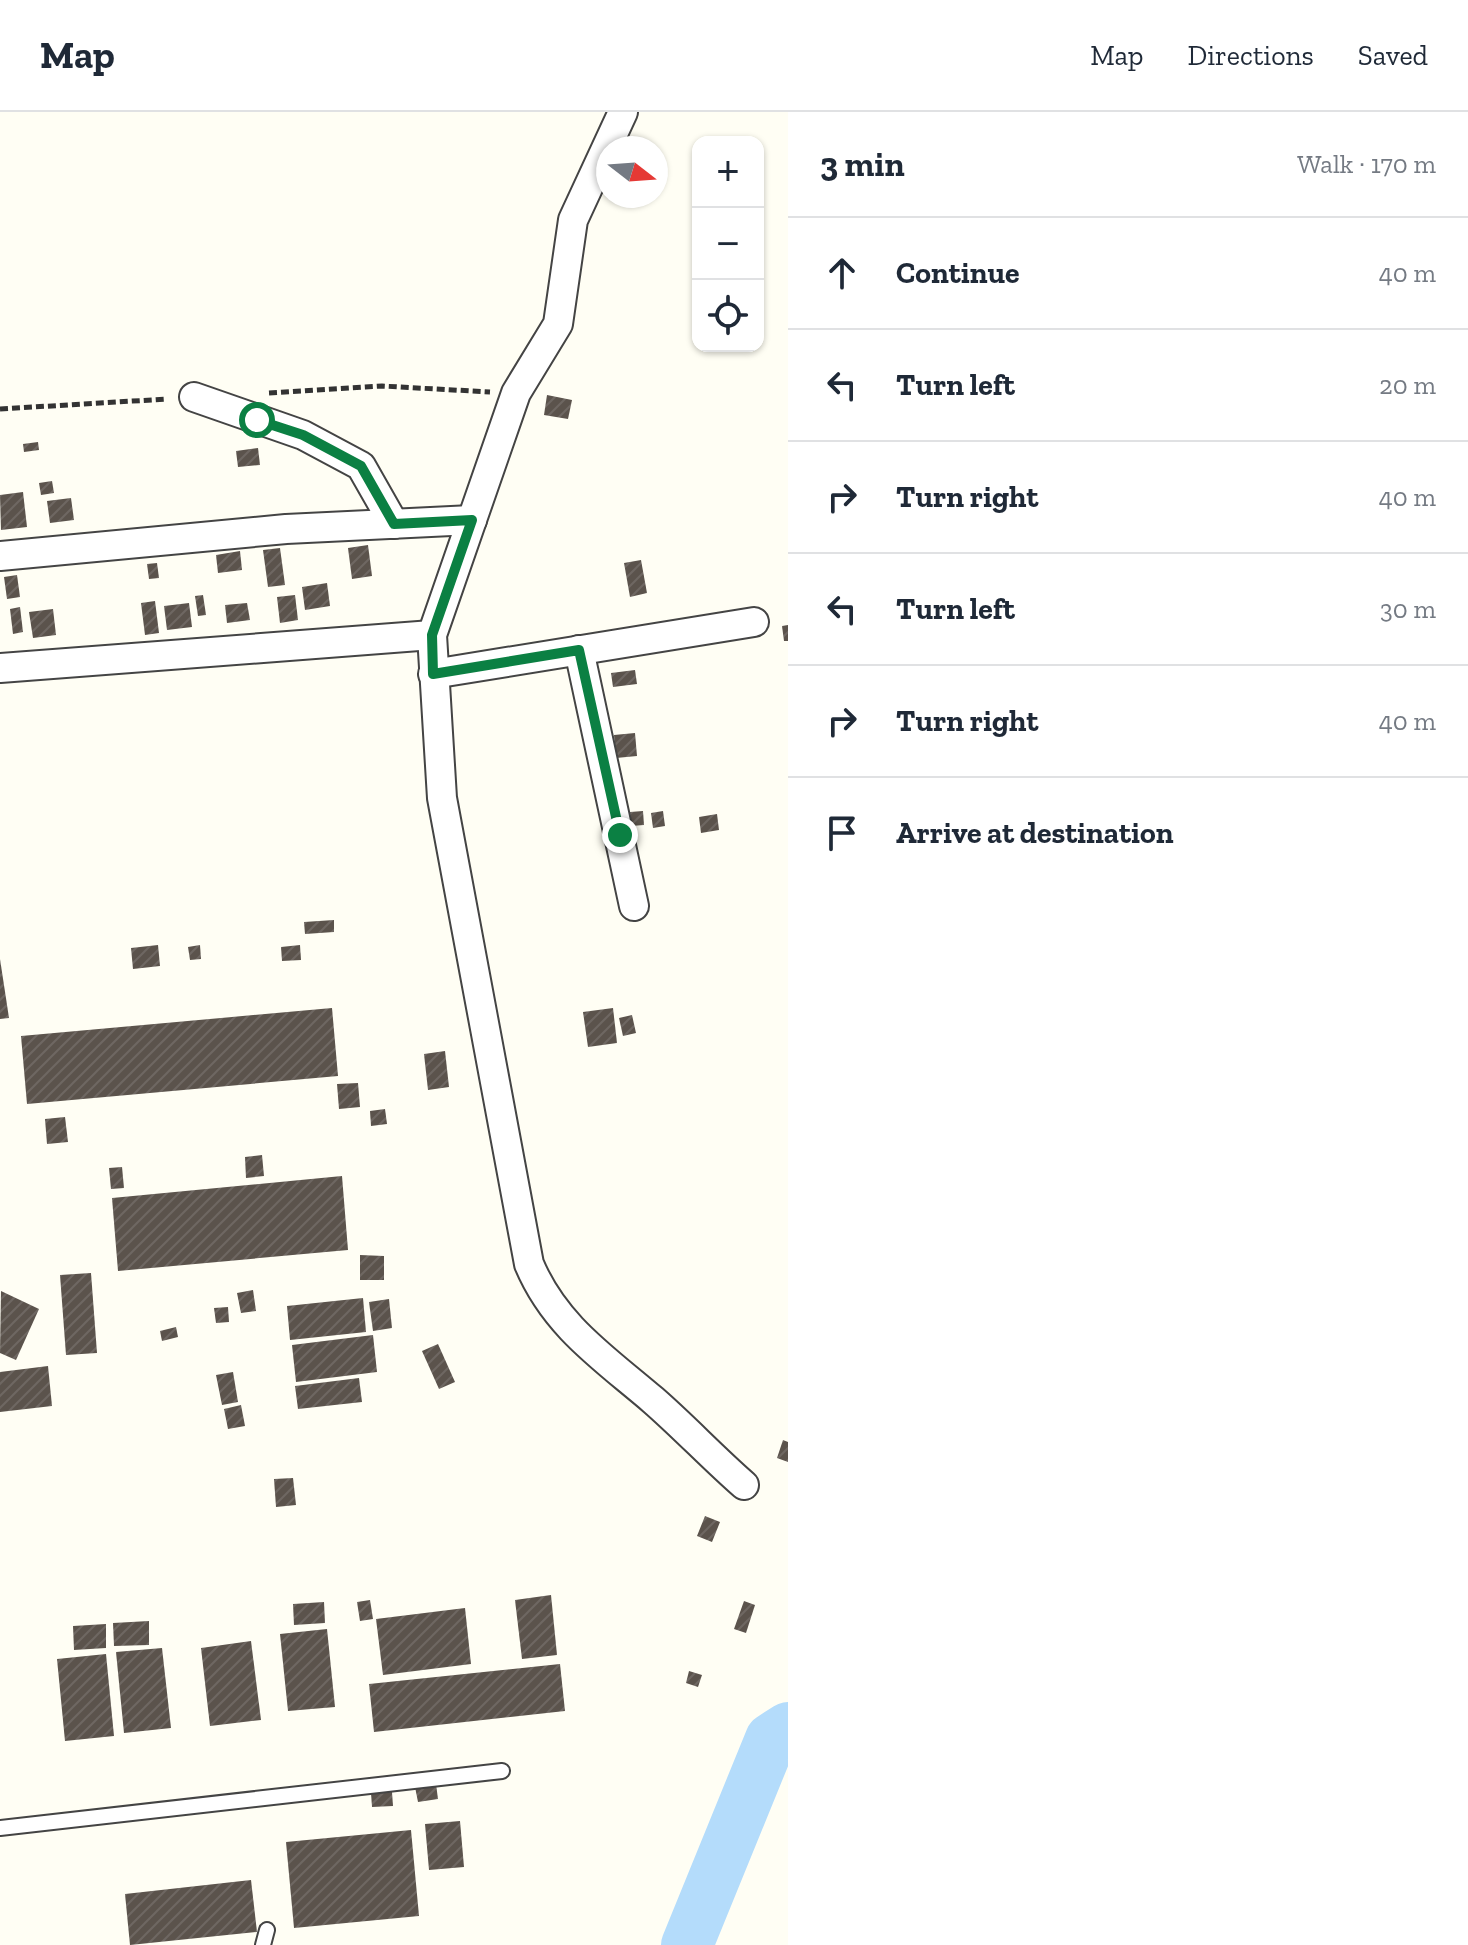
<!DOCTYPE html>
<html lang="en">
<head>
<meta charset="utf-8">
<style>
  body { margin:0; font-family:"Zilla Slab",serif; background:#f6f6f7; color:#1f2937 }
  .controls { position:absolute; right:24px; top:24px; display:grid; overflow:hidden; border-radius:16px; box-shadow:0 2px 6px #0004 }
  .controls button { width:72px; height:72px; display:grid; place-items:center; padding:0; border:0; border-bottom:2px solid #e0e1e3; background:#fff; color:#1f2937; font:40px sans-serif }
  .compass { position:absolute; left:596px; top:24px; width:72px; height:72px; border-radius:50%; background:#fff; box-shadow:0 2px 6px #0004; rotate:107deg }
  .stop { position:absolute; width:24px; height:24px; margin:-18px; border:6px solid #0b8043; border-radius:50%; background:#fff }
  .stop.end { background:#0b8043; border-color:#fff; box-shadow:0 2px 8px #0008 }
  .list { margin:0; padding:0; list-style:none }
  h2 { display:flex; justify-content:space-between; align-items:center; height:104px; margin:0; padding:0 32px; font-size:34px }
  h2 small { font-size:26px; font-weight:400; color:#747a83 }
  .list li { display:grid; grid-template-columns:52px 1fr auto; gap:24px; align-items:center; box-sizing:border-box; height:112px; padding:0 32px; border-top:2px solid #e0e1e3 }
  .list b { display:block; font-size:30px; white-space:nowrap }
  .list em { font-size:26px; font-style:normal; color:#747a83 }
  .icon { flex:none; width:44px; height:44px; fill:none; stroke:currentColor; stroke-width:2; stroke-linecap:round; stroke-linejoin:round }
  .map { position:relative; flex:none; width:788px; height:1833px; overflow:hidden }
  header { display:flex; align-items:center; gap:48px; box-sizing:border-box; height:112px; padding:0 40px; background:#fff; border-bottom:2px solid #e0e1e3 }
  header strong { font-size:38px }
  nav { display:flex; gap:44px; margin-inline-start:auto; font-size:28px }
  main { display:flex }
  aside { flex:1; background:#fff }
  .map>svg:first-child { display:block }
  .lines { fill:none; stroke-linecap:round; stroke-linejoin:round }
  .river { stroke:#b4dcfb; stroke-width:52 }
  .building { fill:url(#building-hatch) }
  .lane-casing { stroke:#444; stroke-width:18 }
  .street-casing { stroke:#444; stroke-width:32 }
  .path { stroke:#333; stroke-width:5; stroke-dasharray:8 4; stroke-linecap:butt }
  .lane { stroke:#fff; stroke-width:14 }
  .street { stroke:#fff; stroke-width:28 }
  .route { stroke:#0b8043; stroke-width:10 }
</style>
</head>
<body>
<header>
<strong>Map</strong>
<nav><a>Map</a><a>Directions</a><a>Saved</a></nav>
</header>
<main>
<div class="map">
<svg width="788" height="1833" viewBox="0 0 788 1833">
  <defs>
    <pattern id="building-hatch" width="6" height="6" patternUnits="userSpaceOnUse" patternTransform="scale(2)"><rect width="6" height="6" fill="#5b534c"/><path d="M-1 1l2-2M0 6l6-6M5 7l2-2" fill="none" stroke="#6e6762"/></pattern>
  </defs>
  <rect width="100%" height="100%" fill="#fffef4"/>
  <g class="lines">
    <path class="river" d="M687,1833L771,1627L788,1616"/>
  </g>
  <g class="building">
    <path d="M547,283L572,288L568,307L544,303Z"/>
    <path d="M38,330L39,338L24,340L23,332Z"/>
    <path d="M258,336L260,353L238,355L236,339Z"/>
    <path d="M52,369L54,381L41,383L39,371Z"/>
    <path d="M23,380L27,415L1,418L0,383Z"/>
    <path d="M71,386L74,408L50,411L47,389Z"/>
    <path d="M368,433L372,464L352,467L348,436Z"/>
    <path d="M280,436L285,473L268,475L263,438Z"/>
    <path d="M240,439L242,458L218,461L216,443Z"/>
    <path d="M641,448L647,481L630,485L624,451Z"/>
    <path d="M157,451L159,466L149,467L147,452Z"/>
    <path d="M17,463L20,485L7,487L4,465Z"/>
    <path d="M327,471L330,494L305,498L302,475Z"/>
    <path d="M203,483L206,503L198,504L195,484Z"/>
    <path d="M295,483L298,508L280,511L277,485Z"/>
    <path d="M155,489L159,521L145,523L141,491Z"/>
    <path d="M189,491L192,515L167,518L164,494Z"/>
    <path d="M247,491L250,508L227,511L225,493Z"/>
    <path d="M20,495L23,520L13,522L10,497Z"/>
    <path d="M53,497L56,523L33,526L29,500Z"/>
    <path d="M788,513V529H784L782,514Z"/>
    <path d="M635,558L637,572L613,575L611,561Z"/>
    <path d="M635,621L637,644L616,646L614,623Z"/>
    <path d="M643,699L644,713L631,714L630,700Z"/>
    <path d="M663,699L665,714L653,716L651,701Z"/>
    <path d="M717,702L719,718L701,721L699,705Z"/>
    <path d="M334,808V820L305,822L304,810Z"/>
    <path d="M158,833L160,854L133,857L131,836Z"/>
    <path d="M200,833L201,847L190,848L188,835Z"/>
    <path d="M300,833L301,848L282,849L281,835Z"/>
    <path d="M0,847L9,906L0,907Z"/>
    <path d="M332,896L338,964L27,992L21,924Z"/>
    <path d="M613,896L617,931L588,935L583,900Z"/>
    <path d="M632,903L636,921L623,924L619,906Z"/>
    <path d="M445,939L449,975L428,978L424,942Z"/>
    <path d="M358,971L360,995L339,997L337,972Z"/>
    <path d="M385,997L387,1012L371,1014L370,999Z"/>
    <path d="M65,1005L68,1030L47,1032L45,1007Z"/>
    <path d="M262,1043L264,1064L246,1066L245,1045Z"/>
    <path d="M122,1055L124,1076L111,1077L109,1056Z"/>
    <path d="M342,1064L348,1138L118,1159L112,1086Z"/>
    <path d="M360,1143L384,1144V1168H360Z"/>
    <path d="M91,1161L97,1241L66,1243L60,1163Z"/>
    <path d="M253,1178L256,1199L241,1201L237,1181Z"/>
    <path d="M1,1179L39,1197L16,1248L0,1241Z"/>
    <path d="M363,1186L366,1220L290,1228L287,1194Z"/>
    <path d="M389,1187L392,1216L373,1219L369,1190Z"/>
    <path d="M228,1195L229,1210L216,1211L214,1196Z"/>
    <path d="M176,1215L178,1225L162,1229L160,1219Z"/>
    <path d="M373,1223L377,1260L296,1270L292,1233Z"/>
    <path d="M438,1232L455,1270L439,1277L422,1239Z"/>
    <path d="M48,1254L52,1294L0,1300V1260Z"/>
    <path d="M233,1260L238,1290L222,1293L216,1263Z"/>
    <path d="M359,1266L362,1290L298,1297L295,1274Z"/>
    <path d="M241,1293L245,1314L228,1317L224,1297Z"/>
    <path d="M783,1328L788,1330V1350L777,1346Z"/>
    <path d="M293,1366L296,1393L276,1395L274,1367Z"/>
    <path d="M705,1404L720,1410L712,1430L697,1424Z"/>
    <path d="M551,1483L557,1543L522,1547L515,1488Z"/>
    <path d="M370,1488L373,1507L360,1509L357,1490Z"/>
    <path d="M744,1489L755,1493L746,1521L734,1517Z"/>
    <path d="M324,1490L325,1511L294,1513L293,1492Z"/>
    <path d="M465,1496L471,1552L383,1563L376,1507Z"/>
    <path d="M149,1509V1533L114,1534L113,1511Z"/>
    <path d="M106,1512V1536L74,1538L73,1514Z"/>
    <path d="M327,1517L335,1595L288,1599L280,1522Z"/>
    <path d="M251,1529L261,1608L210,1614L201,1536Z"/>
    <path d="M162,1536L171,1616L124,1621L116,1540Z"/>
    <path d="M106,1542L114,1624L65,1629L57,1547Z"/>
    <path d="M560,1552L565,1599L374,1620L369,1572Z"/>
    <path d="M689,1559L702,1563L698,1575L686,1571Z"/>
    <path d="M436,1672L438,1687L418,1690L415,1675Z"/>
    <path d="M392,1680L393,1694L372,1695L371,1681Z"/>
    <path d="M460,1709L464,1755L429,1758L425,1712Z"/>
    <path d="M411,1718L419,1804L294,1816L286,1730Z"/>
    <path d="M251,1768L257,1820L130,1833L125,1782Z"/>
  </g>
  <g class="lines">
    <defs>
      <g id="lane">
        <path d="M0,1716L502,1659"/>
        <path d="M263,1833L267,1818"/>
      </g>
      <g id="street">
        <path d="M623,0L573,108L558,212L516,281L432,523L442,686L529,1152C555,1214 604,1246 653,1288C684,1315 713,1346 744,1373"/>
        <path d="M194,285L303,323L361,354L394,412"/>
        <path d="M0,444L286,417L472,408"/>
        <path d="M579,538L634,794"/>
        <path d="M0,556L432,523"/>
        <path d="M433,562L754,510"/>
      </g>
    </defs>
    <use href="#lane" class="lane-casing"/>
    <use href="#street" class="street-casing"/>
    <g class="path">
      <path d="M269,281L382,274L490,280"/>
      <path d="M0,297L167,287"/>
    </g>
    <use href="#lane" class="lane"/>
    <use href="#street" class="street"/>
  </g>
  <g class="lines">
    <path class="route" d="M257,308L303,323L361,354L394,412L472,408L432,523L433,562L579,538L620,723"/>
  </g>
</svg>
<div class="controls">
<button>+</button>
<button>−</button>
<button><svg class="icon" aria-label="locate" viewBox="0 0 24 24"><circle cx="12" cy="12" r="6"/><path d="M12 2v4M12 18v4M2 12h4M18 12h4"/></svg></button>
</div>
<svg class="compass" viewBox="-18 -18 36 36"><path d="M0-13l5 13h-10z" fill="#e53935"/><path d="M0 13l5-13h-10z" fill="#747a83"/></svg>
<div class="stop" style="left:257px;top:308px"></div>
<div class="stop end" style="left:620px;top:723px"></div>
</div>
<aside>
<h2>3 min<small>Walk · 170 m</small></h2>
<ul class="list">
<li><svg class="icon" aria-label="ahead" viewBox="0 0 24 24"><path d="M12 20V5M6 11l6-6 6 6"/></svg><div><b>Continue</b></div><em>40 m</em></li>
<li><svg class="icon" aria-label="left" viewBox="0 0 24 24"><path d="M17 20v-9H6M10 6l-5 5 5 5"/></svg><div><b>Turn left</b></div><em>20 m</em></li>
<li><svg class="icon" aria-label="right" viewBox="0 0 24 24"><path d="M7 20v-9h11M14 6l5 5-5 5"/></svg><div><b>Turn right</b></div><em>40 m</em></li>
<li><svg class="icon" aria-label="left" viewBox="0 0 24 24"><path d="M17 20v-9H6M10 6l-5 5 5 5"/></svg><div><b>Turn left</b></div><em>30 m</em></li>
<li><svg class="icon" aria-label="right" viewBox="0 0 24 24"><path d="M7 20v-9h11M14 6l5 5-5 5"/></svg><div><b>Turn right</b></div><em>40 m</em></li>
<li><svg class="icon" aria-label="arrive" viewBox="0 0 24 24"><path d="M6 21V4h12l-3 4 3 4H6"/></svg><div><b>Arrive at destination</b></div></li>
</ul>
</aside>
</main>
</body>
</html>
